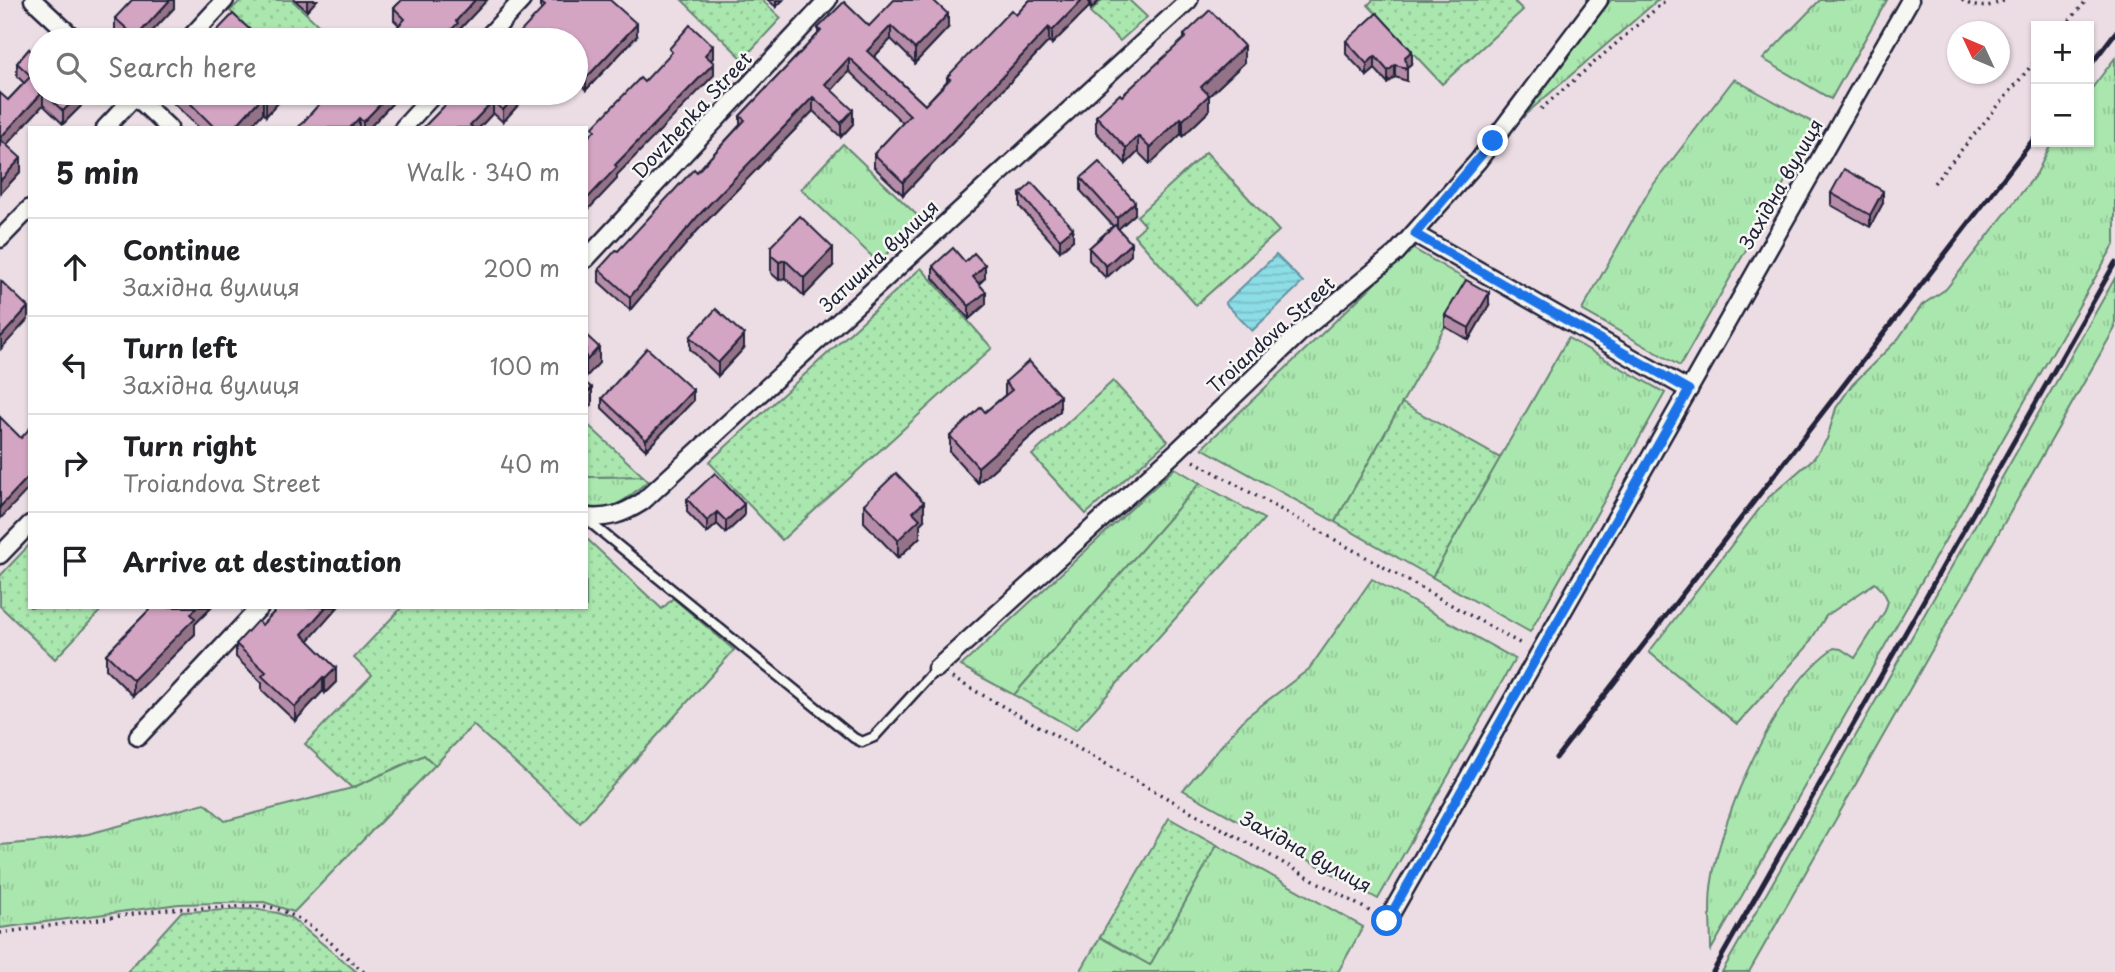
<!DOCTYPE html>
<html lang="en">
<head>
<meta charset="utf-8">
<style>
  body { margin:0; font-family:"Playpen Sans",sans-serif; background:#f6f6f6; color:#202124 }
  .controls { position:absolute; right:21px; top:21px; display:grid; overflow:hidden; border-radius:0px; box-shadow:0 2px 5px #0004 }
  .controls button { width:63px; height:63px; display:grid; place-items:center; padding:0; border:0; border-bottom:2px solid #e0e0e0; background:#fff; color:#202124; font:35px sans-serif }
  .compass { position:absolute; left:1947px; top:21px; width:63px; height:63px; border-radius:50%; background:#fff; box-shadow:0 2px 5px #0004; rotate:314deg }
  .stop { position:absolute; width:21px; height:21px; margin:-16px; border:5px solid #1a73e8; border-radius:50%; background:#fff }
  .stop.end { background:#1a73e8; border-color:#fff; box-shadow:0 2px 7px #0008 }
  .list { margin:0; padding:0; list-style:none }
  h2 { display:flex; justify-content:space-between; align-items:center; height:91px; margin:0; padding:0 28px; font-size:30px }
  h2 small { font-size:23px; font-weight:400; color:#757577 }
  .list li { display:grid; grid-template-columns:46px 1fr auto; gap:21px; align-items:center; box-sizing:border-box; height:98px; padding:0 28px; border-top:2px solid #e0e0e0 }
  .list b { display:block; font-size:26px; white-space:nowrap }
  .list p { margin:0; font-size:23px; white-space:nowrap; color:#757577 }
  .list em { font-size:23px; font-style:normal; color:#757577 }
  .icon { flex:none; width:38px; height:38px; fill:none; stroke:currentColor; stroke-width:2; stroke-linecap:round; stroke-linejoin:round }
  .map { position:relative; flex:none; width:2115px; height:972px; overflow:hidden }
  .search { position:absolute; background:#fff; box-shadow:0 2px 5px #0004; left:28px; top:28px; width:560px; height:77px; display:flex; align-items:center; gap:18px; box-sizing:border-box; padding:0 24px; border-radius:38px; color:#757577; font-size:26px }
  .panel { position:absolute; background:#fff; box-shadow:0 2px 5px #0004; left:28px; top:126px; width:560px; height:483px; border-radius:0px }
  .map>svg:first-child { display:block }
  .grass { fill:url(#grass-tufts); stroke:#668474; stroke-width:2 }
  .garden { fill:url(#garden-dots); stroke:#668474; stroke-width:2 }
  .water { fill:url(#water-rules); stroke:#6292a2; stroke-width:2 }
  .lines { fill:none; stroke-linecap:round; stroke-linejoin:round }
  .lane-casing { stroke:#22223b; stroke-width:13 }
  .street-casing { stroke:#22223b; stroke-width:21 }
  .path { stroke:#22223b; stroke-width:3.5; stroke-dasharray:2 5; stroke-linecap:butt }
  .lane { stroke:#f6f6f2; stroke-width:8 }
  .street { stroke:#f6f6f2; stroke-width:16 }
  .rail { stroke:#22223b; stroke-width:5 }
  .wall { fill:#b68da8; stroke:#22223b; stroke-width:2 }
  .shaded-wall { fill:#947388; stroke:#22223b; stroke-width:2 }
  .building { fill:#d4a4c3; stroke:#22223b; stroke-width:2 }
  .route { stroke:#1a73e8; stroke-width:9 }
  .labels { text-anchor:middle; stroke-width:5; stroke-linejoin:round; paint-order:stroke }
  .street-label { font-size:19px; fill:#22223b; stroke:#f6f6f2 }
</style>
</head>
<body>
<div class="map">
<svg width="2115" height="972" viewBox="0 0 2115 972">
  <defs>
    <pattern id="grass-tufts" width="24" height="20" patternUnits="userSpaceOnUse" patternTransform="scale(1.75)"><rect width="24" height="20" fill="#aae7ae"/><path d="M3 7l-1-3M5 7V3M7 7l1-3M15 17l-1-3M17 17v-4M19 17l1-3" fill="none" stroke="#92c697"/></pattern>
    <pattern id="garden-dots" width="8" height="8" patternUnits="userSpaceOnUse" patternTransform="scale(1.75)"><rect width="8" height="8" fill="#aae7ae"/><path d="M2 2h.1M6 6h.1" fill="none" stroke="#92c697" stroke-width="1.8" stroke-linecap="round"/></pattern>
    <pattern id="water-rules" width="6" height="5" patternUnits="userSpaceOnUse" patternTransform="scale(1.75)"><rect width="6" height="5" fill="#8cdde6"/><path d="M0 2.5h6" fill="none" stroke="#78bdc6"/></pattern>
  </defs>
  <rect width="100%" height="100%" fill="#ecdde4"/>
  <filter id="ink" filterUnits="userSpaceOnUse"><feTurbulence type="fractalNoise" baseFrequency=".0143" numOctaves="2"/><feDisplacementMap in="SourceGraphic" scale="14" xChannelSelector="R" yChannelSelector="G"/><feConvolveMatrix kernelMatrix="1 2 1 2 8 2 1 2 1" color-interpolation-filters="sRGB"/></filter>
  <g filter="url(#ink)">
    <g class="grass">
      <path d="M1611,0H1658L1520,119Z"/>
      <path d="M1820,0H1887L1831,99L1763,59Z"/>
      <path d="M2115,58V243L1711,950C1711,927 1708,903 1712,881C1721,816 1778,684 1834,648L1841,649L1855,658L1885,611L1888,601L1883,591L1875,583L1826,616L1806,648L1737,724L1649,652L1767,499L1814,458L1827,439L1836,408L1852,385L1898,339L1922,305L1946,289L2037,173L2052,142H2089V92Z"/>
      <path d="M1734,79L1817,125L1680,366L1582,310L1650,189Z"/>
      <path d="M843,144L923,221L878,262L801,189Z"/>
      <path d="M1412,248L1470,282L1335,522L1202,448Z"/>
      <path d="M2115,278V328L1749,972H1722Z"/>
      <path d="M1568,338L1665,393L1530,632L1432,577Z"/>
      <path d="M1175,468L1200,483L1014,695L961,666Z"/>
      <path d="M643,476L648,481C626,499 617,512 586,507V477Z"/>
      <path d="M1372,579L1515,659L1378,899L1183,790L1246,717L1309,669Z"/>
      <path d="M424,755L435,765L294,912L264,902L179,904L0,928V845L45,841L88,834L205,803L225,821L352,788Z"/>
      <path d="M1217,845L1363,927L1338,972H1080L1100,937L1150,965Z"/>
    </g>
    <g class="garden">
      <path d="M241,0H292L334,40H260L230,11Z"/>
      <path d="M682,0H762L781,18L743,59Z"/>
      <path d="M1102,0H1129L1147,17L1120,41L1090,13Z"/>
      <path d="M1373,0H1513L1523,10L1442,84L1368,5Z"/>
      <path d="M1206,152L1279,231L1196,305L1134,235L1145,225L1137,216Z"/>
      <path d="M921,268L992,348L782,540L709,462Z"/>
      <path d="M1113,381L1168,441L1086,514L1032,455Z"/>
      <path d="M1402,403L1500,458L1432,577L1335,522Z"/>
      <path d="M586,423L643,476L586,477Z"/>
      <path d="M1200,483L1264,519L1076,730L1014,695Z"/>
      <path d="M586,538L662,609L673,598L734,650L580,822L473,725L435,765L424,755L352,788L305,744L372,675L354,658L402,607H586Z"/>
      <path d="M30,544V607H104L55,659L0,606V576Z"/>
      <path d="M1169,818L1217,845L1150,965L1100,937Z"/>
      <path d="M253,909L278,913L291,918L357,972H127L181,912Z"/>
    </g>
    <path class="water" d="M1276,255L1303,282L1252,331L1225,303Z"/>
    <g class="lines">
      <defs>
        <path id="lane" d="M587,520L854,738L862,742L874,737L936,669"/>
        <g id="street">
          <path d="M33,0L76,40"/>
          <path d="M188,40L225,0"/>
          <path d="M485,40L522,0"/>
          <path d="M132,93L169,128"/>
          <path d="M105,128L138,93"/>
          <path d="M403,128L435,93"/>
          <path d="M1415,234L1689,390"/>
          <path d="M0,239L30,208"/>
          <path d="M586,259L828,0"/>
          <path d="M586,517C609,519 623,514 642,502L1189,0"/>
          <path d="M0,555L30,524"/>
          <path d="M936,669L1177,451L1304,329L1396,253L1478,161L1599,0"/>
          <path d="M138,737L260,607"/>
          <path d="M1387,921L1910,0"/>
        </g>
      </defs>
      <use href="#lane" class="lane-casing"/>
      <use href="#street" class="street-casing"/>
      <g class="path">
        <path d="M1962,0C1979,11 1989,6 2006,0"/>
        <path d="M2065,26L2087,0"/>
        <path d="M1541,109L1666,0"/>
        <path d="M1934,183L2036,60"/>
        <path d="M1194,461L1523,645"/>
        <path d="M952,678L1373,913"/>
        <path d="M0,933L169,909L264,906C304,912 334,947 364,972"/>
      </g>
      <use href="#lane" class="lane"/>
      <use href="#street" class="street"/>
      <g class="rail">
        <path d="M2089,67L2115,33"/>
        <path d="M1556,758L2036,136"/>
        <path d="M1713,972L2115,263"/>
      </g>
    </g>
    <g class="wall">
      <path d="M174,0V8L144,40H126L115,30V18Z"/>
      <path d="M295,0H317L307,11Z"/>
      <path d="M402,0H487L458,31V35L399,25L394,20V8Z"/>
      <path d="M768,0H783L776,7Z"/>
      <path d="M1030,0H1100L1091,9L1089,7L1052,44L1049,41L903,195L874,167V154L903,123L849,71L831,90L853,124L841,137L813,111L697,231L630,310L599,282V269L618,251L697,172L740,125V116L818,34V28L869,26L948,28L915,63L891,39L874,57L925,105L947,81V77L1016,15Z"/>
      <path d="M541,3L637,36L586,90L576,80V40L541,10Z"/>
      <path d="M1184,35L1244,63L1209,96V111L1183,136L1181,134L1150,164L1138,152L1126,164L1096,132V116L1122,96L1184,39Z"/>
      <path d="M1346,41L1412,63L1407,67V81L1395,77L1388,83L1375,69L1367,76L1346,54Z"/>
      <path d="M29,49L40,93H81V106L63,124L43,105L6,145L21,171L0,194L8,100L24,83L17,76V63Z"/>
      <path d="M164,93H278V103L266,116L263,113L249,128H199L164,94Z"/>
      <path d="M329,93H402L369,128H298Z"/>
      <path d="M457,93H529L503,122L493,113L479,128H423Z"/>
      <path d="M1081,178L1135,214L1118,229L1131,255L1106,278L1089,260V248L1113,226L1081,191Z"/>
      <path d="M1831,193L1883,203L1870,227L1831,205Z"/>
      <path d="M1020,194L1073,240L1060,251L1020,207Z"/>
      <path d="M771,255L833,266L804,296L785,278L779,280L771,273Z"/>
      <path d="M965,262L985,278L979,284L986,304L969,319L933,278V266Z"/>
      <path d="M1489,305L1469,340L1445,327V315Z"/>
      <path d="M690,337L744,348L718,376L690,349Z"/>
      <path d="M1005,382L1060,411L978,483L950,452V436L985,412L1005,395Z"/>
      <path d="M602,398L693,401L646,450L602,408Z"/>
      <path d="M687,499L744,516L726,533L717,524L707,533L687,512Z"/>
      <path d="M864,504L924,520L920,524V537L898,558L864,522Z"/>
      <path d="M152,607H212L195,624V634L133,696L106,669V654Z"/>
      <path d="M279,607H338L308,640L336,682L325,693L323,691L295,721L262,690V683L236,657V644L262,625Z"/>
    </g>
    <g class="shaded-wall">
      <path d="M170,0H174V8L144,40H136V37Z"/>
      <path d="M307,0H317L307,11Z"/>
      <path d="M475,0H487L458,31V35L452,40H441L456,21Z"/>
      <path d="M776,0H783L776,7Z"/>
      <path d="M1082,0H1089V7L1052,44V31Z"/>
      <path d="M1091,0H1100L1091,9Z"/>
      <path d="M948,14V28L915,63V49Z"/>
      <path d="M637,24V36L586,90V78Z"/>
      <path d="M891,26V39L867,64V51Z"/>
      <path d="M1049,27V41L903,195V182Z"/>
      <path d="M713,46V58L705,66V55Z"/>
      <path d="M1244,46V63L1209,96V111L1183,136V120L1201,87Z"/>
      <path d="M1412,51V63L1405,69V57Z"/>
      <path d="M1375,56V69L1367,76V64Z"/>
      <path d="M849,58V71L825,98V84Z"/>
      <path d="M714,63V75L617,175V179L586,212V200L615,165Z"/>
      <path d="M1395,65V77L1388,83V71Z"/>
      <path d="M42,93H43V105L0,152V138Z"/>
      <path d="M81,93V106L63,124V111Z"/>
      <path d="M273,93H278V103L266,116V99Z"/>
      <path d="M391,93H402L369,128H363V122Z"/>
      <path d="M518,93H529L503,122V110Z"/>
      <path d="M263,96V113L249,128H234Z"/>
      <path d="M813,97V111L697,231L630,310V297L697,217Z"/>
      <path d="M493,101V113L479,128H470V125Z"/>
      <path d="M853,110V124L841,137V123Z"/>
      <path d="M359,118V128H350Z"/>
      <path d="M1181,118V134L1150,164V148Z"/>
      <path d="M1138,136V152L1126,164V148Z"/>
      <path d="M21,158V171L0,194V181Z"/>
      <path d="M1883,191V203L1870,227V215Z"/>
      <path d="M1135,202V214L1117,230V218Z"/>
      <path d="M1073,228V240L1060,251V239Z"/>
      <path d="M1131,243V255L1106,278V266Z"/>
      <path d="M833,248V266L804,296V278Z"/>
      <path d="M785,260V278L779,280V262Z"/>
      <path d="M985,265V278L973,289V277Z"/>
      <path d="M986,292V304L969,319V306Z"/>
      <path d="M1489,293V305L1469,340V328Z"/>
      <path d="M28,307V319L1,349V337Z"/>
      <path d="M744,335V348L718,376V363Z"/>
      <path d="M599,347V363L586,377V361Z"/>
      <path d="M592,388V404L586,410V394Z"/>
      <path d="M693,390V401L646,450V440Z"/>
      <path d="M1060,396V411L978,483V467Z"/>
      <path d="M30,475V487L0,519V507Z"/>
      <path d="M924,502V520L920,524V537L898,558V540L913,512Z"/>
      <path d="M744,504V516L726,533V521Z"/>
      <path d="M717,512V524L707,533V521Z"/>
      <path d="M197,607H212L195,624V634L133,696V680Z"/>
      <path d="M326,607H338L302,648V634Z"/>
      <path d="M336,668V682L325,693V679Z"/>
      <path d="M323,677V691L295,721V707Z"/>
    </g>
    <g class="building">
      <path d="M132,0H170L136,37L115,18Z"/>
      <path d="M402,0H475L456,21L458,23L441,40H385L405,19L394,8Z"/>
      <path d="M544,0H610L637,24L586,78L576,68V40H513L545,6L541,3Z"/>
      <path d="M894,0H933L948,14L915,49L891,26L867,51L925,105L950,79L947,77L1011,10L1016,15L1030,0H1082L1052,31L1049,27L903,182L874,154L910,115L849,58L825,84L853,110L841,123L813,97L697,217L630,297L599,269L616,250L618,251L694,169L697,172L745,120L740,116L821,31L818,28L844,2L869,26Z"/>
      <path d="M1210,10L1244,46L1201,87L1209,95L1183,120L1181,118L1150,148L1138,136L1126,148L1096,116L1120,94L1122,96L1186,37L1184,35Z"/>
      <path d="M1377,13L1412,51L1405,57L1407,68L1395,65L1388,71L1375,56L1367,64L1346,41Z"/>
      <path d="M233,14L261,40H208Z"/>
      <path d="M690,25L713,46L705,55L714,63L615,165L617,167L586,200V139L595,130L593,127L640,78L644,82L672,52L669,49Z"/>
      <path d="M29,49L40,59V93H42L0,138V93L8,100L31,76L17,63Z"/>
      <path d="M44,93H81L63,111Z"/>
      <path d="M180,93H273L266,99L263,96L234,128H215Z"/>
      <path d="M329,93H391L363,122L359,118L350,128H298Z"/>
      <path d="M457,93H518L503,110L493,101L470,125L473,128H423Z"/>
      <path d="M0,139L21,158L0,181Z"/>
      <path d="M1099,162L1135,202L1117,218L1081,178Z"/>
      <path d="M1844,169L1883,191L1870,215L1831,193Z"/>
      <path d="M1032,183L1073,228L1060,239L1020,194Z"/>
      <path d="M800,216L833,248L804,278L785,260L779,262L771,255V246Z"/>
      <path d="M1115,225L1131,243L1106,266L1089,248Z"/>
      <path d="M953,248L965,262L974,253L985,265L973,277L986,292L969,306L933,266Z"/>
      <path d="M1466,280L1489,293L1469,328L1445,315Z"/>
      <path d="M1,281L28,307L1,337H0Z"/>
      <path d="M716,309L744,335L718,363L690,337Z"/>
      <path d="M586,335L599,347L586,361Z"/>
      <path d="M647,348L693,390L646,440L602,398Z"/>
      <path d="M1029,361L1060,396L978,467L950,436L981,407L985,412L1012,390L1005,382Z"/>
      <path d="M586,383L592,388L586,394Z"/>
      <path d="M0,417L21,438L30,428V475L0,507Z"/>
      <path d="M715,473L744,504L726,521L717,512L707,521L687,499Z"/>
      <path d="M896,473L924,502L913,512L920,519L898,540L864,504Z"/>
      <path d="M152,607H197L191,614L195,618L133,680L106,654Z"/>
      <path d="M279,607H326L302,634L336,668L325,679L323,677L295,707L262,676L266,672L236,644L257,621L262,625Z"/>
    </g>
  </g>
  <g class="lines" filter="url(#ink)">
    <path class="route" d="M1387,921L1689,390L1415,234L1493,141"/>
  </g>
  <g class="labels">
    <g class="street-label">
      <text transform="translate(692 115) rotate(-47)" y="7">Dovzhenka Street</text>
      <text transform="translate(1781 184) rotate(-60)" y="7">Західна вулиця</text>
      <text transform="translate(879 256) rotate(-43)" y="7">Затишна вулиця</text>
      <text transform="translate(1271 335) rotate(-42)" y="7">Troiandova Street</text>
      <text transform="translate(1306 852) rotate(29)" y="7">Західна вулиця</text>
    </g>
  </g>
</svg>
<div class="controls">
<button>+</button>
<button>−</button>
</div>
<svg class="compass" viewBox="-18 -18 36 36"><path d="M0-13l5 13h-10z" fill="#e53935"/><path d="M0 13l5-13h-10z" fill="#757577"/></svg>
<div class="stop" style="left:1387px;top:921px"></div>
<div class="stop end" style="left:1493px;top:141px"></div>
<div class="search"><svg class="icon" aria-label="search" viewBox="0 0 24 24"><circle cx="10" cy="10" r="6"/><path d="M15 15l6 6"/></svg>Search here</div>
<section class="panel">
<h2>5 min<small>Walk · 340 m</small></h2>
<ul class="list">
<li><svg class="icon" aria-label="ahead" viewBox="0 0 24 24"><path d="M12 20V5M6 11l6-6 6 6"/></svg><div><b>Continue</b><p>Західна вулиця</p></div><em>200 m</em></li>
<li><svg class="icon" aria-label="left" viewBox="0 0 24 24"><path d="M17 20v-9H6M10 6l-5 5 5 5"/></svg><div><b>Turn left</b><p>Західна вулиця</p></div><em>100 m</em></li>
<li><svg class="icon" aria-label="right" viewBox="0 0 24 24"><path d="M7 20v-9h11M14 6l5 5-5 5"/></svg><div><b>Turn right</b><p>Troiandova Street</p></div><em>40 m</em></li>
<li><svg class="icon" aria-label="arrive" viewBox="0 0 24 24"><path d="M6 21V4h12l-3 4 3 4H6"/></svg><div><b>Arrive at destination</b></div></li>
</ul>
</section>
</div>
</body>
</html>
